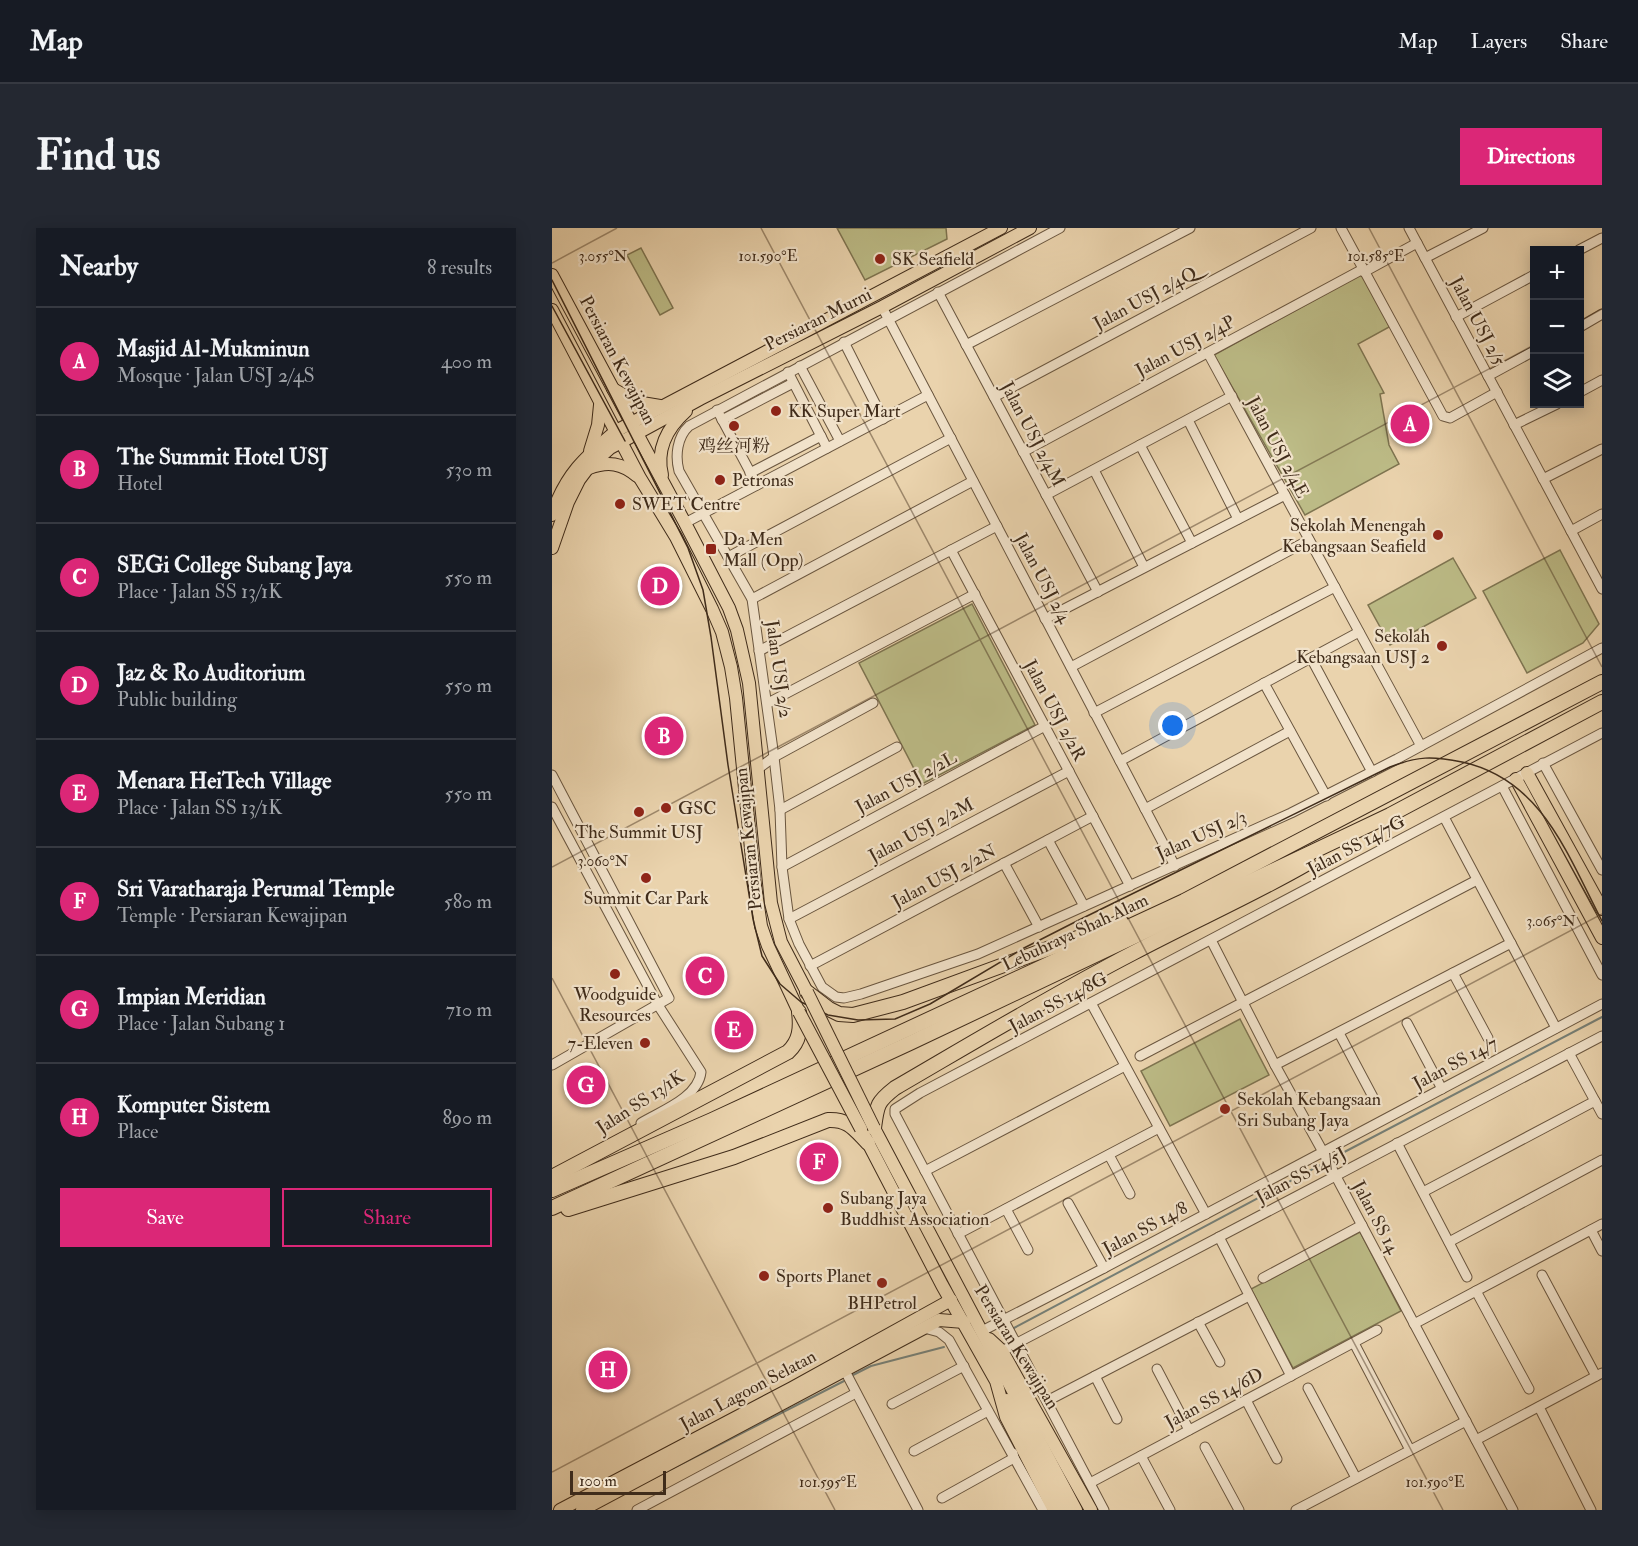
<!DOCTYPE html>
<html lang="en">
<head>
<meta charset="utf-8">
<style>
  body { margin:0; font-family:"IM FELL Double Pica","Noto Serif SC",serif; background:#242831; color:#f1f3f6 }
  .controls { position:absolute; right:18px; top:18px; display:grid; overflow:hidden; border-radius:0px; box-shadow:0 3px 15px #0003 }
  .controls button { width:54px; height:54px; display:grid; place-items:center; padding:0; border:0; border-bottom:2px solid #363941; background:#171b24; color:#f1f3f6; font:30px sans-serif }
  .scale { position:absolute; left:18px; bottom:15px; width:96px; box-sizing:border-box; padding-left:6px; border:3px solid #402c1a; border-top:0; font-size:16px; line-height:21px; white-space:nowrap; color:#402c1a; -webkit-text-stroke:4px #f1e2ca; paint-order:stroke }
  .you { position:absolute; left:621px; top:498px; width:21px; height:21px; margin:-15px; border:4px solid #fff; border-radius:50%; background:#1a73e8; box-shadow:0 0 0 9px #1a73e833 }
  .badge { display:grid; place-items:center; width:39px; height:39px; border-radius:50%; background:#db2777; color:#fff; font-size:20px; font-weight:700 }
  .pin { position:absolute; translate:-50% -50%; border:3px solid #fff; box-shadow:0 2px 6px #0006 }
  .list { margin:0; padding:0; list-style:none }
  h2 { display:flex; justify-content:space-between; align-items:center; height:78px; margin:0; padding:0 24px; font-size:26px }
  h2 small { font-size:20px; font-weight:400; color:#9ea1a6 }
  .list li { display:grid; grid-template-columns:39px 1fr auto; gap:18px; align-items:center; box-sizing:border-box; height:108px; padding:0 24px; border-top:2px solid #363941 }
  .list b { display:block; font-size:22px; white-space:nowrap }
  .list p { margin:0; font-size:20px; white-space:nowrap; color:#9ea1a6 }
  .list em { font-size:20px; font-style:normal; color:#9ea1a6 }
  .actions { display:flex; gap:12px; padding:18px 24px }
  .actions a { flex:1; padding:14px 0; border:2px solid #db2777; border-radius:0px; text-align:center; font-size:21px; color:#db2777 }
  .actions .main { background:#db2777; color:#fff }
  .icon { flex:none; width:33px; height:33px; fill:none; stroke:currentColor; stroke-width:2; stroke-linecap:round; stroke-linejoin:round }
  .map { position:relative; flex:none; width:1050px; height:1282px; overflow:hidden; border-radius:0px }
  header { display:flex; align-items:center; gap:36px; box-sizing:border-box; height:84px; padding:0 30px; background:#171b24; border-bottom:2px solid #363941 }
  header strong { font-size:28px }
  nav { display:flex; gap:33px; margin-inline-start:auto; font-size:21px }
  .intro { display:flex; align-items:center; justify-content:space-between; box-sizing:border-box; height:144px; padding:0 36px }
  h1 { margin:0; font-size:42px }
  .button { padding:15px 27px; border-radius:0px; background:#db2777; color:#fff; font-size:21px; font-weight:700 }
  main { display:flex; gap:36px; padding:0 36px }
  aside { flex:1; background:#171b24; border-radius:0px; box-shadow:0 3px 15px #0003 }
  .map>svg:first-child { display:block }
  .green { fill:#bcbb86; stroke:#7e7450; stroke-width:1.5 }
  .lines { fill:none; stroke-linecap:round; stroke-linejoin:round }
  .stream { stroke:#767f76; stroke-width:2 }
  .minor-casing { stroke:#6a563f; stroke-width:11 }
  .major-casing { stroke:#402c1a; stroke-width:14 }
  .highway-casing { stroke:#402c1a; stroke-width:16 }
  .minor { stroke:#f1e2ca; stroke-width:9 }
  .major { stroke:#ead3ad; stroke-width:12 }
  .highway { stroke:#ead3ad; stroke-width:14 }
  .tram { stroke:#402c1a; stroke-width:1.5 }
  .major-bridge-casing { stroke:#402c1a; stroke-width:14; stroke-linecap:butt }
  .major-bridge { stroke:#ead3ad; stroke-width:12 }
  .ticks { fill:none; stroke:#402c1a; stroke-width:1.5; stroke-opacity:0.45 }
  .poi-dot { fill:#8f2418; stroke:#f1e2ca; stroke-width:2 }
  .labels { text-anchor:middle; stroke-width:4.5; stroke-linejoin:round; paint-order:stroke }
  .poi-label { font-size:18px; fill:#402c1a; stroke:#f1e2ca; text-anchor:start }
  .street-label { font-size:18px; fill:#402c1a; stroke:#f1e2ca }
  .ticks-label { font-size:15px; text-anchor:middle; fill:#402c1a; stroke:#f1e2ca; stroke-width:4.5; stroke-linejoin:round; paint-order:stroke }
</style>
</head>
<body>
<header>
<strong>Map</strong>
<nav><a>Map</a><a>Layers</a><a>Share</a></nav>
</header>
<div class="intro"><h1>Find us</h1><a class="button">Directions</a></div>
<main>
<aside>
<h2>Nearby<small>8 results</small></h2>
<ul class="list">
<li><span class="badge">A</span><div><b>Masjid Al-Mukminun</b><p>Mosque · Jalan USJ 2/4S</p></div><em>400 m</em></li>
<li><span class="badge">B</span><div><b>The Summit Hotel USJ</b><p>Hotel</p></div><em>530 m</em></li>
<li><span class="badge">C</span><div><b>SEGi College Subang Jaya</b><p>Place · Jalan SS 13/1K</p></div><em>550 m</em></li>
<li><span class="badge">D</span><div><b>Jaz &amp; Ro Auditorium</b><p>Public building</p></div><em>550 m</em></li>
<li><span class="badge">E</span><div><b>Menara HeiTech Village</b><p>Place · Jalan SS 13/1K</p></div><em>550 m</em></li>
<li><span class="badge">F</span><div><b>Sri Varatharaja Perumal Temple</b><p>Temple · Persiaran Kewajipan</p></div><em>580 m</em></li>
<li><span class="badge">G</span><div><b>Impian Meridian</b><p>Place · Jalan Subang 1</p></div><em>710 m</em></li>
<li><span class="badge">H</span><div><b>Komputer Sistem</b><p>Place</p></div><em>890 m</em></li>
</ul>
<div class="actions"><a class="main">Save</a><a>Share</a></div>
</aside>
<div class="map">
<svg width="1050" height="1282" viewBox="0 0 1050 1282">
  <rect width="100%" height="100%" fill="#ead3ad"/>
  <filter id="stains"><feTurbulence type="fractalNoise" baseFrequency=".00333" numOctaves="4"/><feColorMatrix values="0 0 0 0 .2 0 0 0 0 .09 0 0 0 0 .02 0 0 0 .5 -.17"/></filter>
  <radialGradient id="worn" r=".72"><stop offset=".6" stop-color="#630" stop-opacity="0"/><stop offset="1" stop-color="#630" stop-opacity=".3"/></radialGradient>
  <g class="green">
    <path d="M285,0H394L395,11L313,52Z"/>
    <path d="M89,20L121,80L108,87L75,27Z"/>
    <path d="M810,46L839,98L806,116L832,165L828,166L837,217L847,236L753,287L662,127Z"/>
    <path d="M1008,322L1047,396L1031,415L975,445L931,363Z"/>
    <path d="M901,330L924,370L838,417L816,377Z"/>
    <path d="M420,376L483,497L370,556L307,435Z"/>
    <path d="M688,791L717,847L618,898L589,843Z"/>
    <path d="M808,1004L849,1083L741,1140L699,1061Z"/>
  </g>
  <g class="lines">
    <g class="stream">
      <path d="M779,931L1050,789"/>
      <path d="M462,1100L774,934"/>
      <path d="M301,1147L319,1138L392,1119"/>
      <path d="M94,1254L292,1153"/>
    </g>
    <defs>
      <g id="minor">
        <path d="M508,0L137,198C125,209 123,228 127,243L200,371L222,529L228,582L230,639L237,691L247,716L270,759L284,769L292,770L309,766L426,726L739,585L845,531L1050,420"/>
        <path d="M789,0L891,188L898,190L945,164"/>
        <path d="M857,0L1050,361"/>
        <path d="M1027,22L1050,10"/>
        <path d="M873,30L931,0"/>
        <path d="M812,44L865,15"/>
        <path d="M386,64L546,364"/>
        <path d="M330,79L623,638"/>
        <path d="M904,89L982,47"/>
        <path d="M1028,99L1050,86"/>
        <path d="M292,114L331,191"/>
        <path d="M414,117L638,0"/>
        <path d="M656,125L869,518"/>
        <path d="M248,138L288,213"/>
        <path d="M236,144L275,220"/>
        <path d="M936,148L982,123"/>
        <path d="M1028,164L1050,152"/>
        <path d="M442,169L759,0"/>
        <path d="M165,182L205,257"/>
        <path d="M170,192L241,155"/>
        <path d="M636,192L686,291"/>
        <path d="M962,197L1005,176"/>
        <path d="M588,217L640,315"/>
        <path d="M471,224L811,41"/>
        <path d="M542,242L592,339"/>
        <path d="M198,245L269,208"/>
        <path d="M991,251L1050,221"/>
        <path d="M494,267L680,168"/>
        <path d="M133,295L376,167"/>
        <path d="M1019,303L1050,286"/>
        <path d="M399,322L578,658"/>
        <path d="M176,329L399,210"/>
        <path d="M200,371L421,253"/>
        <path d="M493,391L733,267"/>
        <path d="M207,423L445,298"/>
        <path d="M759,430L820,544"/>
        <path d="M519,439L757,312"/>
        <path d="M712,455L774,568"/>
        <path d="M216,475L423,366"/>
        <path d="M542,485L783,359"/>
        <path d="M568,533L807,404"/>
        <path d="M991,535L1050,642"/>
        <path d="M207,540L222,529L321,475"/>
        <path d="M0,547L117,770L0,837"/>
        <path d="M950,558L1050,747"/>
        <path d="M0,579L106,777L149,844C146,870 109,883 89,895"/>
        <path d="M593,581L738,503"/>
        <path d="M228,582L345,519"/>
        <path d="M892,589L1004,800"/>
        <path d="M496,612L532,678"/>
        <path d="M452,635L487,699"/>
        <path d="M230,639L493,498"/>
        <path d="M237,691L517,543"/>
        <path d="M659,712L723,837L771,924L961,1282"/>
        <path d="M258,738L541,588"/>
        <path d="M901,745L936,810"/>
        <path d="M539,775L654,986"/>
        <path d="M855,795L890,861"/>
        <path d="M787,805L821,869"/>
        <path d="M1017,825L1050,886"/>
        <path d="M588,828L925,652"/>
        <path d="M723,837L959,715"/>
        <path d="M845,915L915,1049"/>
        <path d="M557,927L578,966"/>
        <path d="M373,943L573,838"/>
        <path d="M871,964L1043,873"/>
        <path d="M516,975L552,1040"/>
        <path d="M454,981L476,1022"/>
        <path d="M1039,1002L1050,1023"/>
        <path d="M406,1006L607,900"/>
        <path d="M667,1009L739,1148"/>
        <path d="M897,1014L1050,932"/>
        <path d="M990,1047L1044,1148"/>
        <path d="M711,1050L810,997"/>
        <path d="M924,1063L977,1161"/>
        <path d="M646,1094L668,1134"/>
        <path d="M862,1096L1050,996"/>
        <path d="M372,1100L387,1104L397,1112L491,1282"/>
        <path d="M430,1103L552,1040L1050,776"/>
        <path d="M802,1115L858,1222"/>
        <path d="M450,1123L1050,808"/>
        <path d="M605,1141L637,1202"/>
        <path d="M293,1143L366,1282"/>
        <path d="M543,1148L565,1191"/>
        <path d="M756,1160L804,1250"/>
        <path d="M694,1172L725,1231"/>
        <path d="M495,1173L697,1068"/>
        <path d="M340,1176L412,1138"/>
        <path d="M987,1179L1039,1282"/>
        <path d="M924,1212L1050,1145"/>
        <path d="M653,1219L687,1282"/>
        <path d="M362,1223L436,1183"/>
        <path d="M589,1228L618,1282"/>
        <path d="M538,1255L825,1102"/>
        <path d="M390,1270L462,1230L461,1225"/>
        <path d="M85,1282L304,1165"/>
        <path d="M552,1282L343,886V881L368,865L1050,505"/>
        <path d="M744,1282L914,1193"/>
      </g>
      <g id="major">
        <path d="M0,47L133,295L177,380L185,402L197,455L219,675L229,714L255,764"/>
        <path d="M0,82L88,250L124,309L160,381L170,404L179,439L184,470L202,651L209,698L216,718L247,784"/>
        <path d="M61,161L84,174L108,178"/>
        <path d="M38,223L46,197L48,177"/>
        <path d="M37,240C56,233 70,235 85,248"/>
        <path d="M110,247C104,222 115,200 134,183"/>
        <path d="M0,287C13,247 33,229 64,203L449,0"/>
        <path d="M0,320L16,274L27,252L36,240L58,220L148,171L330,79L478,0"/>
        <path d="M975,545L1050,681"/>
        <path d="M964,551L1050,710"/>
        <path d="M322,900L524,1282"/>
        <path d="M312,907L390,1057L444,1153L454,1189L502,1282"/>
        <path d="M437,1111L450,1123L539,1282"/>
        <path d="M455,1172L514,1282"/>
        <path d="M8,1282L240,1160L399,1072"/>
        <path d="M30,1282L372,1100L387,1092L412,1094"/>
      </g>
      <g id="highway">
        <path d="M255,764L277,781L287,786L301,787L351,774L569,694"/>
        <path d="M322,900C325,877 325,874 343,860C422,814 500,767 581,725C639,694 699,668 756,635"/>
        <path d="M0,949L236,824C248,813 249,800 247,784"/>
        <path d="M0,962L160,892L632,673L1050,454"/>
        <path d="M0,980L358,815L838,587L1050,474"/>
        <path d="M16,981L182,929L276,892C297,891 303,902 316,915"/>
      </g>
    </defs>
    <use href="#minor" class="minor-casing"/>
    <use href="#major" class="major-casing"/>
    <use href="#highway" class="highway-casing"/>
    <use href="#minor" class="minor"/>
    <use href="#major" class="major"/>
    <use href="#highway" class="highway"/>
    <g class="tram">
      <path d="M0,52L136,320L151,362L159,409L176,537L201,691L210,728L228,756L249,774L276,787L306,792L343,791L378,776L472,720L527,692L838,539C866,528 880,528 910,534C990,551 1016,628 1050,693"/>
      <path d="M0,78L73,213"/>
    </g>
    <defs>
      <g id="major-bridge">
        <path d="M255,764L322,900"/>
        <path d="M247,784L309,901"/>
      </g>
    </defs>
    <use href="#major-bridge" class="major-bridge-casing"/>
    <use href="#major-bridge" class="major-bridge"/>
  </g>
  <path class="ticks" d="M209,0L891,1282M817,0L1050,439M0,35L65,0M1028,93L1050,81M0,639L982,117M0,750L283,1282M0,1244L1050,686"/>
  <g class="poi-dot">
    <circle cx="328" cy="31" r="6"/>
    <circle cx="224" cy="183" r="6"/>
    <circle cx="182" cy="198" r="6"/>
    <circle cx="168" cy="252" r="6"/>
    <circle cx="68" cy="276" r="6"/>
    <circle cx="886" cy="307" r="6"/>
    <rect x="153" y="315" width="12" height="12" rx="3"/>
    <circle cx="890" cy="418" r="6"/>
    <circle cx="114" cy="580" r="6"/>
    <circle cx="87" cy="584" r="6"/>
    <circle cx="94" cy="650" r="6"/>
    <circle cx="63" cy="746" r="6"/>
    <circle cx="93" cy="815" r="6"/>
    <circle cx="673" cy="881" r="6"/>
    <circle cx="276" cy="980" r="6"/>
    <circle cx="212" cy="1048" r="6"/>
    <circle cx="330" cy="1055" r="6"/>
  </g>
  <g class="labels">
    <g class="poi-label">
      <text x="340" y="37">SK Seafield</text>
      <text x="236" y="189">KK Super Mart</text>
      <text x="182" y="224" text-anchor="middle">鸡丝河粉</text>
      <text x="180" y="258">Petronas</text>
      <text x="80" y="282">SWET Centre</text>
      <text x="874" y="303" text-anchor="end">Sekolah Menengah<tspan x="874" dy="21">Kebangsaan Seafield</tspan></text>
      <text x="171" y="317">Da Men<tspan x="171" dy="21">Mall (Opp)</tspan></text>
      <text x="878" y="414" text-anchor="end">Sekolah<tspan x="878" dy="21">Kebangsaan USJ 2</tspan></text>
      <text x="126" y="586">GSC</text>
      <text x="87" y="610" text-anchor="middle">The Summit USJ</text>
      <text x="94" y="676" text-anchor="middle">Summit Car Park</text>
      <text x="63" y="772" text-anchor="middle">Woodguide<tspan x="63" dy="21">Resources</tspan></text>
      <text x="81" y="821" text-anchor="end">7-Eleven</text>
      <text x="685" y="877">Sekolah Kebangsaan<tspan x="685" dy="21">Sri Subang Jaya</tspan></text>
      <text x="288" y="976">Subang Jaya<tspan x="288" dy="21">Buddhist Association</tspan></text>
      <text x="224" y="1054">Sports Planet</text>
      <text x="330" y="1081" text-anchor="middle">BHPetrol</text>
    </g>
    <g class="street-label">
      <text transform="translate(593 70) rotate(-28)" y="6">Jalan USJ 2/4Q</text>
      <text transform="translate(266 91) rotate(-27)" y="6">Persiaran Murni</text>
      <text transform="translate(926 93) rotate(62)" y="6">Jalan USJ 2/5</text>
      <text transform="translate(633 118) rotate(-28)" y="6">Jalan USJ 2/4P</text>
      <text transform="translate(66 132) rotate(62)" y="6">Persiaran Kewajipan</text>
      <text transform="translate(481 206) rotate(62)" y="6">Jalan USJ 2/4M</text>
      <text transform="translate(726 219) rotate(62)" y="6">Jalan USJ 2/4E</text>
      <text transform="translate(491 350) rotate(62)" y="6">Jalan USJ 2/4</text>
      <text transform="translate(227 441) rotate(82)" y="6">Jalan USJ 2/2</text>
      <text transform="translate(503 482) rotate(62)" y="6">Jalan USJ 2/2R</text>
      <text transform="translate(354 554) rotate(-28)" y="6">Jalan USJ 2/2L</text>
      <text transform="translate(369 602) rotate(-28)" y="6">Jalan USJ 2/2M</text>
      <text transform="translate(649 607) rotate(-24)" y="6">Jalan USJ 2/3</text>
      <text transform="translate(196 611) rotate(-96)" y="6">Persiaran Kewajipan</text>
      <text transform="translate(804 617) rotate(-28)" y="6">Jalan SS 14/7G</text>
      <text transform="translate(392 648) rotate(-28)" y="6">Jalan USJ 2/2N</text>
      <text transform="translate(523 704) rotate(-25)" y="6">Lebuhraya Shah Alam</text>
      <text transform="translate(506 774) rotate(-28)" y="6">Jalan SS 14/8G</text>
      <text transform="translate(903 835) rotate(-28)" y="6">Jalan SS 14/7</text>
      <text transform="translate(88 874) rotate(-33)" y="6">Jalan SS 13/1K</text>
      <text transform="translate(749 947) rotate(-28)" y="6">Jalan SS 14/5J</text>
      <text transform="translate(824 989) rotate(62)" y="6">Jalan SS 14</text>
      <text transform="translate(593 1000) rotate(-28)" y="6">Jalan SS 14/8</text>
      <text transform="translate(465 1119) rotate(58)" y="6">Persiaran Kewajipan</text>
      <text transform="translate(196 1162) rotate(-28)" y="6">Jalan Lagoon Selatan</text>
      <text transform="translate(662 1170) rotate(-28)" y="6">Jalan SS 14/6D</text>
    </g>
  </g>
  <g class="ticks-label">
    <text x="51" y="33">3.055°N</text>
    <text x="216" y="33">101.590°E</text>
    <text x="824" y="33">101.585°E</text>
    <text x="51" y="638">3.060°N</text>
    <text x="999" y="698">3.065°N</text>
    <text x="276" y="1259">101.595°E</text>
    <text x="883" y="1259">101.590°E</text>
  </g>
  <rect width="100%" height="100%" filter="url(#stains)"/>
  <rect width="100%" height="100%" fill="url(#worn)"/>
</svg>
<div class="controls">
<button>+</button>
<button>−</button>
<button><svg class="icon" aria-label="layers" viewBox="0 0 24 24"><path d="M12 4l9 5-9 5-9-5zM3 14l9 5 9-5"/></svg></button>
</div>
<div class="scale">100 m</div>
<div class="you"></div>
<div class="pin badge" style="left:858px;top:196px">A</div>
<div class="pin badge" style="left:112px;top:508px">B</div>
<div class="pin badge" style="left:153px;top:748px">C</div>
<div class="pin badge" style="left:108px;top:358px">D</div>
<div class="pin badge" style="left:182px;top:802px">E</div>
<div class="pin badge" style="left:267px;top:934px">F</div>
<div class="pin badge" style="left:34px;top:857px">G</div>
<div class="pin badge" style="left:56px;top:1142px">H</div>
</div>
</main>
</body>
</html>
